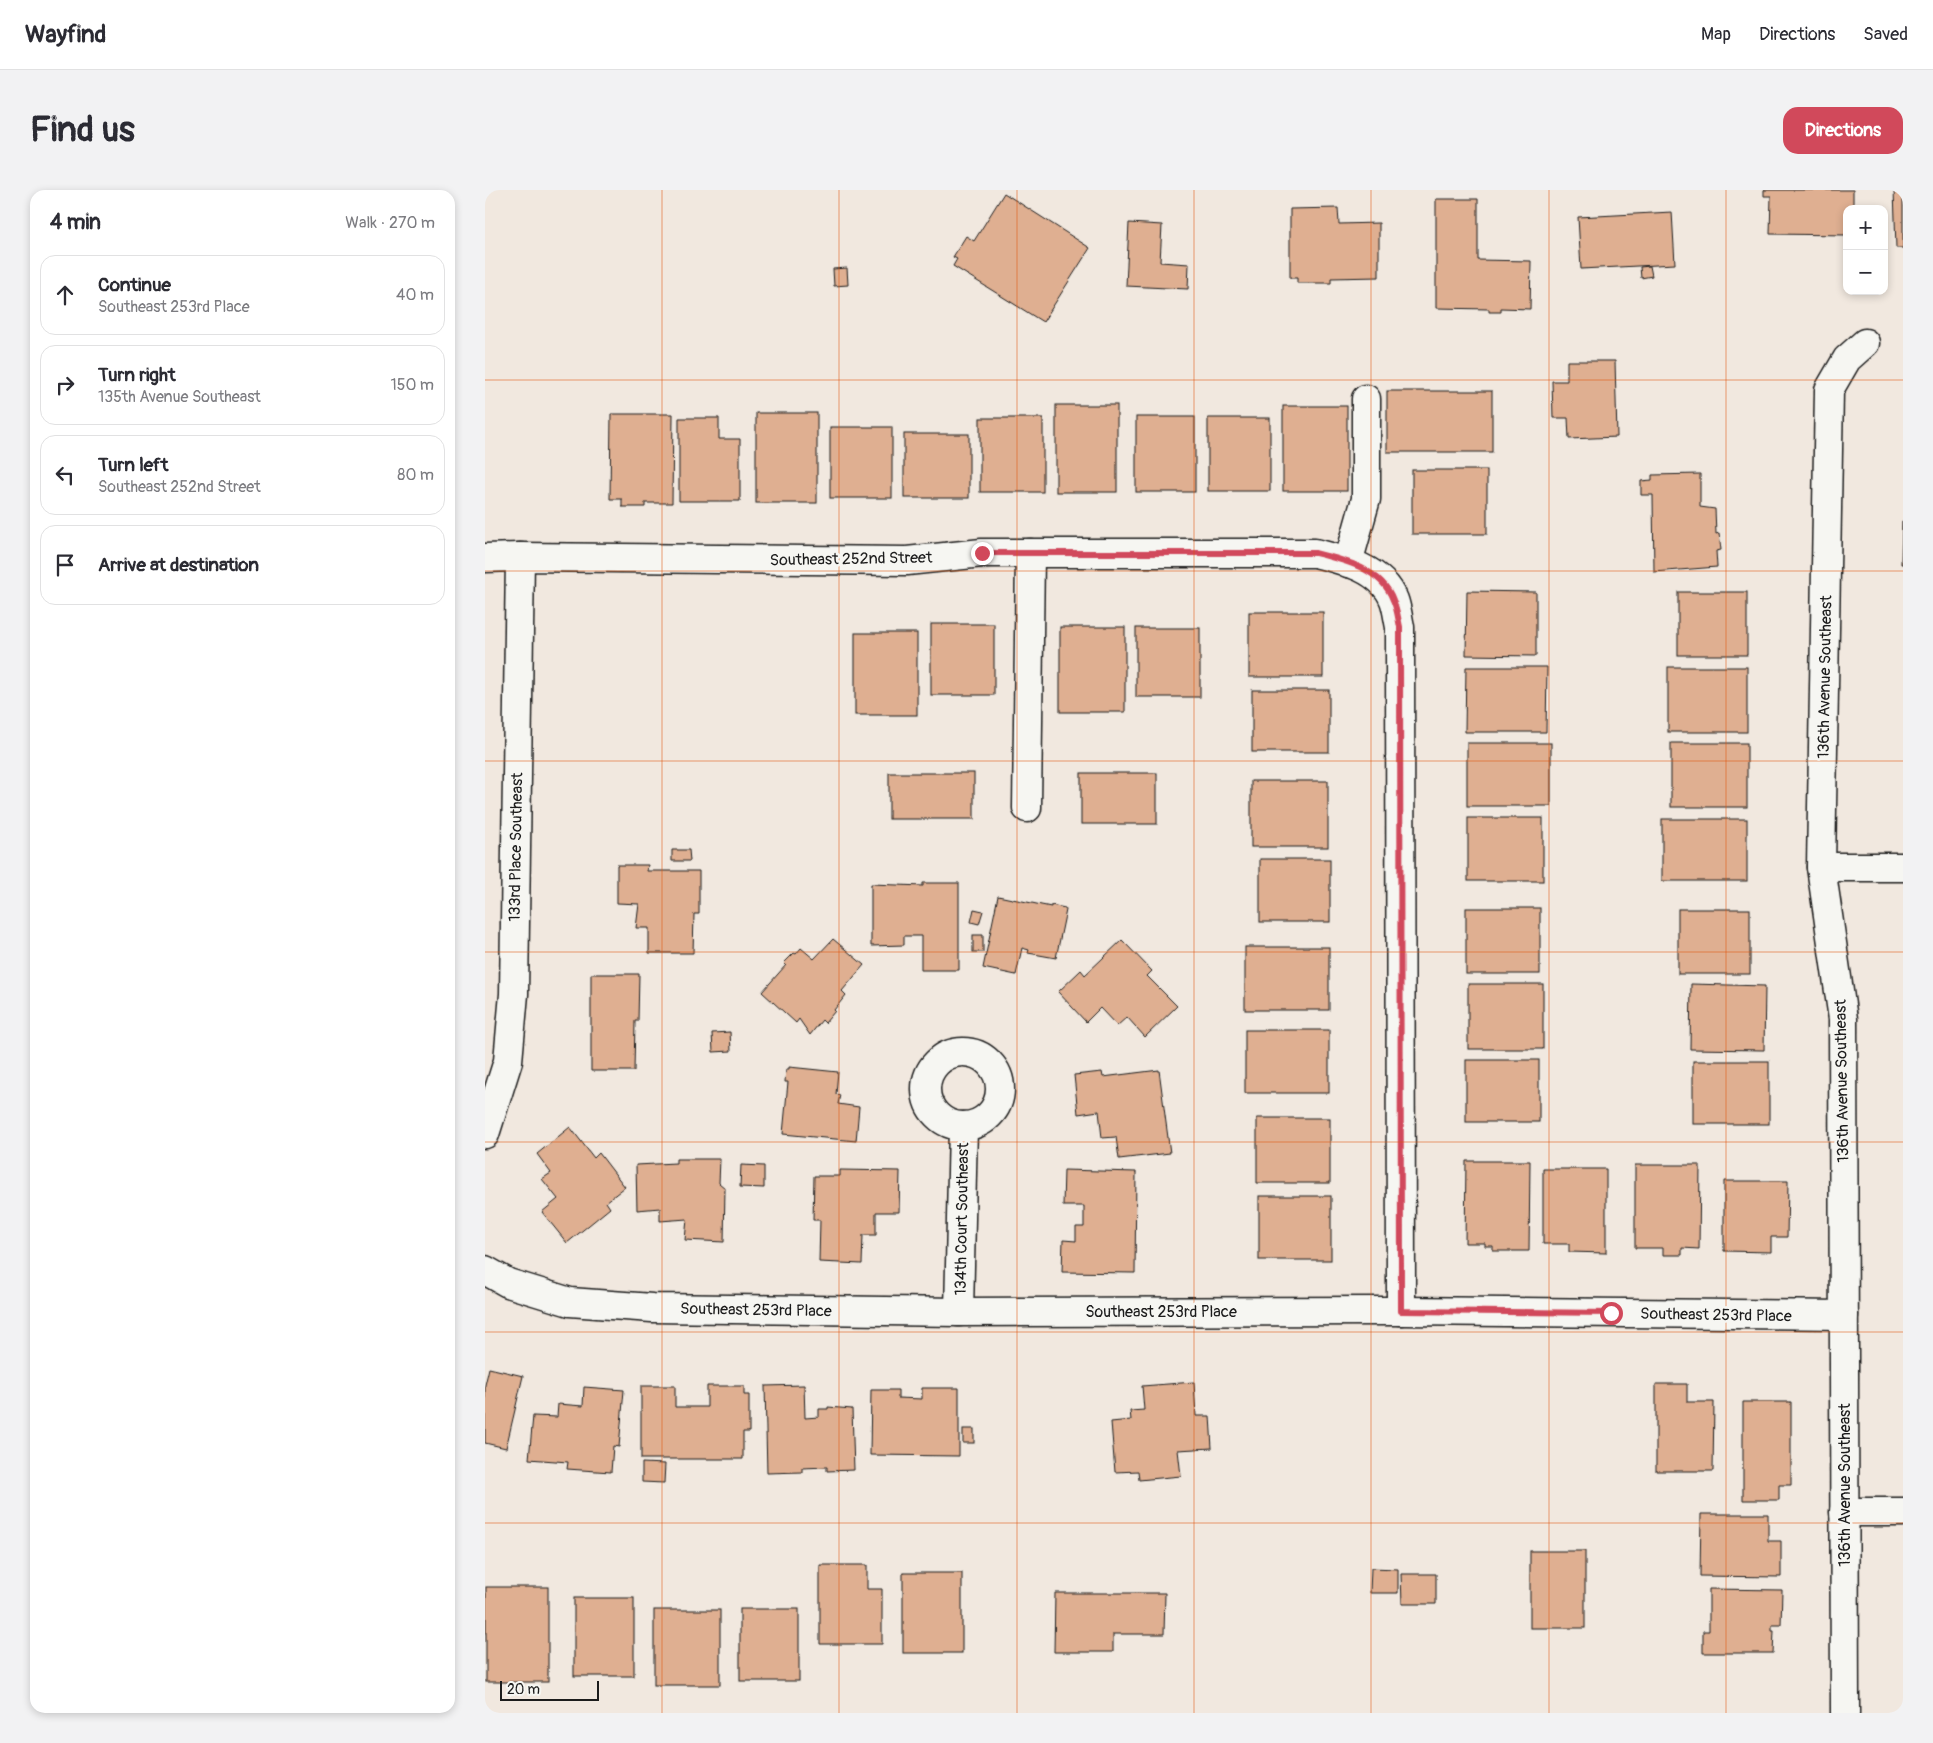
<!DOCTYPE html>
<html lang="en">
<head>
<meta charset="utf-8">
<style>
  body { margin:0; font-family:Pangolin,sans-serif; background:#f2f2f3; color:#2b2b33 }
  .controls { position:absolute; right:15px; top:15px; display:grid; overflow:hidden; border-radius:10px; box-shadow:0 2px 8px #0003 }
  .controls button { width:45px; height:45px; display:grid; place-items:center; padding:0; border:0; border-bottom:1px solid #e1e1e2; background:#fff; color:#2b2b33; font:25px sans-serif }
  .scale { position:absolute; left:15px; bottom:12px; width:99px; box-sizing:border-box; padding-left:5px; border:2px solid #1c1c1c; border-top:0; font-size:14px; line-height:18px; white-space:nowrap; color:#1c1c1c; -webkit-text-stroke:4px #f6f6f2; paint-order:stroke }
  .stop { position:absolute; width:15px; height:15px; margin:-11px; border:4px solid #d1495b; border-radius:50%; background:#fff }
  .stop.end { background:#d1495b; border-color:#fff; box-shadow:0 1px 5px #0008 }
  .list { margin:0; padding:0; list-style:none }
  h2 { display:flex; justify-content:space-between; align-items:center; height:65px; margin:0; padding:0 20px; font-size:21px }
  h2 small { font-size:16px; font-weight:400; color:#7c7c81 }
  .list li { display:grid; grid-template-columns:32px 1fr auto; gap:15px; align-items:center; box-sizing:border-box; height:80px; margin:0 10px 10px; padding:0 10px; border:1px solid #e1e1e2; border-radius:15px }
  .list b { display:block; font-size:19px; white-space:nowrap }
  .list p { margin:0; font-size:16px; white-space:nowrap; color:#7c7c81 }
  .list em { font-size:16px; font-style:normal; color:#7c7c81 }
  .icon { flex:none; width:28px; height:28px; fill:none; stroke:currentColor; stroke-width:2; stroke-linecap:round; stroke-linejoin:round }
  .map { position:relative; flex:none; width:1418px; height:1523px; overflow:hidden; border-radius:15px }
  header { display:flex; align-items:center; gap:30px; box-sizing:border-box; height:70px; padding:0 25px; background:#fff; border-bottom:1px solid #e1e1e2 }
  header strong { font-size:24px }
  nav { display:flex; gap:28px; margin-inline-start:auto; font-size:18px }
  .intro { display:flex; align-items:center; justify-content:space-between; box-sizing:border-box; height:120px; padding:0 30px }
  h1 { margin:0; font-size:35px }
  .button { padding:12px 22px; border-radius:15px; background:#d1495b; color:#fff; font-size:18px; font-weight:700 }
  main { display:flex; gap:30px; padding:0 30px }
  aside { flex:1; background:#fff; border-radius:15px; box-shadow:0 2px 8px #0003 }
  .map>svg:first-child { display:block }
  .building { fill:#dfaf91; stroke:#1c1c1c }
  .lines { fill:none; stroke-linecap:round; stroke-linejoin:round }
  .minor-casing { stroke:#1c1c1c; stroke-width:31 }
  .minor { stroke:#f6f6f2; stroke-width:28 }
  .route { stroke:#d1495b; stroke-width:6 }
  .grid { fill:none; stroke:#de560d; stroke-width:1; stroke-opacity:0.55 }
  .labels { text-anchor:middle; stroke-width:5; stroke-linejoin:round; paint-order:stroke }
  .street-label { font-size:16px; fill:#1c1c1c; stroke:#f6f6f2 }
</style>
</head>
<body>
<header>
<strong>Wayfind</strong>
<nav><a>Map</a><a>Directions</a><a>Saved</a></nav>
</header>
<div class="intro"><h1>Find us</h1><a class="button">Directions</a></div>
<main>
<aside>
<h2>4 min<small>Walk · 270 m</small></h2>
<ul class="list">
<li><svg class="icon" aria-label="ahead" viewBox="0 0 24 24"><path d="M12 20V5M6 11l6-6 6 6"/></svg><div><b>Continue</b><p>Southeast 253rd Place</p></div><em>40 m</em></li>
<li><svg class="icon" aria-label="right" viewBox="0 0 24 24"><path d="M7 20v-9h11M14 6l5 5-5 5"/></svg><div><b>Turn right</b><p>135th Avenue Southeast</p></div><em>150 m</em></li>
<li><svg class="icon" aria-label="left" viewBox="0 0 24 24"><path d="M17 20v-9H6M10 6l-5 5 5 5"/></svg><div><b>Turn left</b><p>Southeast 252nd Street</p></div><em>80 m</em></li>
<li><svg class="icon" aria-label="arrive" viewBox="0 0 24 24"><path d="M6 21V4h12l-3 4 3 4H6"/></svg><div><b>Arrive at destination</b></div></li>
</ul>
</aside>
<div class="map">
<svg width="1418" height="1523" viewBox="0 0 1418 1523">
  <rect width="100%" height="100%" fill="#f1e8df"/>
  <filter id="ink" filterUnits="userSpaceOnUse"><feTurbulence type="fractalNoise" baseFrequency=".02" numOctaves="2"/><feDisplacementMap in="SourceGraphic" scale="10" xChannelSelector="R" yChannelSelector="G"/><feConvolveMatrix kernelMatrix="1 2 1 2 8 2 1 2 1" color-interpolation-filters="sRGB"/></filter>
  <g filter="url(#ink)">
    <g class="building">
      <path d="M1279,0H1368V19H1362V45L1285,44L1286,6H1279Z"/>
      <path d="M1409,0H1418V58H1411Z"/>
      <path d="M519,3L605,58L558,132L468,76L472,69L468,67L481,46L489,51Z"/>
      <path d="M951,9H993V70L1046,71L1045,119L1016,118V122H1004V119L951,118Z"/>
      <path d="M853,18L854,34L894,33V87L846,88V93H812V88H805V19Z"/>
      <path d="M1187,22L1190,74L1096,79L1093,27Z"/>
      <path d="M644,33L677,35L675,72L704,74L703,99L641,96Z"/>
      <path d="M1165,76L1167,86L1156,88L1155,77Z"/>
      <path d="M362,78L363,95L349,96L348,79Z"/>
      <path d="M1082,171H1130L1132,247L1084,249L1083,228H1068L1067,191H1082Z"/>
      <rect x="902" y="201" width="105" height="61"/>
      <rect x="571" y="215" width="61" height="87"/>
      <rect x="798" y="216" width="64" height="85"/>
      <rect x="271" y="223" width="61" height="90"/>
      <path d="M126,224H188L187,313H160V317H137V309H125Z"/>
      <rect x="651" y="227" width="59" height="75"/>
      <path d="M194,228H234V249H255V311H194Z"/>
      <rect x="495" y="228" width="63" height="74"/>
      <rect x="723" y="228" width="62" height="73"/>
      <rect x="345" y="237" width="62" height="71"/>
      <rect x="419" y="244" width="65" height="64"/>
      <rect x="927" y="280" width="75" height="64"/>
      <path d="M1215,284V317L1230,319L1231,344L1234,343L1236,360L1231,361L1232,377L1169,382L1168,305H1156V291L1167,290V285Z"/>
      <path d="M1417,331H1418V374H1416Z"/>
      <path d="M982,401L1051,402V466L981,465Z"/>
      <rect x="1193" y="402" width="69" height="63"/>
      <rect x="764" y="422" width="74" height="65"/>
      <rect x="446" y="434" width="63" height="71"/>
      <rect x="575" y="437" width="65" height="85"/>
      <rect x="651" y="438" width="64" height="69"/>
      <rect x="370" y="443" width="62" height="82"/>
      <path d="M981,477H1062L1061,542H980Z"/>
      <rect x="1183" y="477" width="79" height="65"/>
      <rect x="767" y="500" width="77" height="62"/>
      <rect x="982" y="553" width="84" height="63"/>
      <rect x="1186" y="553" width="76" height="64"/>
      <rect x="404" y="583" width="85" height="46"/>
      <rect x="596" y="583" width="76" height="51"/>
      <rect x="766" y="591" width="77" height="66"/>
      <rect x="983" y="628" width="75" height="63"/>
      <rect x="1177" y="629" width="85" height="62"/>
      <path d="M187,660H204L205,671H187Z"/>
      <rect x="775" y="669" width="70" height="63"/>
      <path d="M132,675H163L162,681H214V724H209L208,763H164V738H151L154,714L132,713Z"/>
      <path d="M438,693H474V780H436V746H419V755L386,756V694L438,696Z"/>
      <path d="M513,706L566,717V715L580,718L581,720L571,768L543,763L544,760L537,758L531,785L498,778Z"/>
      <rect x="981" y="718" width="74" height="66"/>
      <path d="M489,719L498,721L494,734L486,732Z"/>
      <rect x="1193" y="719" width="72" height="65"/>
      <rect x="488" y="745" width="10" height="17"/>
      <path d="M348,749L379,775L357,801L361,805L349,820L350,821L340,833L337,830L325,845L314,829L311,833L277,802L301,775L299,773L309,763L311,764L316,758L329,769Z"/>
      <path d="M637,750L667,781L662,786L692,816L660,847L642,827L632,836L615,818L601,832L573,802L596,780L600,785Z"/>
      <rect x="760" y="757" width="84" height="63"/>
      <path d="M106,784H154L153,831H150L149,881H106Z"/>
      <rect x="983" y="794" width="75" height="65"/>
      <path d="M1206,794L1280,796L1279,860L1205,859Z"/>
      <rect x="760" y="840" width="84" height="63"/>
      <path d="M245,842L246,861L228,862L227,843Z"/>
      <rect x="981" y="870" width="73" height="62"/>
      <rect x="1208" y="871" width="76" height="63"/>
      <path d="M304,877L353,882L351,904L355,905L353,914L374,917L371,951L298,944L303,892H300L301,879H304Z"/>
      <path d="M674,880L685,963L634,969L631,947L617,948L614,921L593,924L589,885L617,882L618,887Z"/>
      <rect x="772" y="928" width="73" height="65"/>
      <path d="M85,937L109,968L114,963L140,997L121,1012L125,1018L82,1053L57,1022L73,1009L57,989L66,983L52,964Z"/>
      <path d="M191,969H235L234,993L240,998L239,1052L200,1050L202,1029L175,1031V1018L152,1020L151,975L191,973Z"/>
      <path d="M981,971H1045L1044,1061H1008V1056H1000V1053H980Z"/>
      <path d="M256,975L279,976V998L255,997Z"/>
      <path d="M1150,975H1215L1214,1059L1197,1058V1065H1178V1058H1150Z"/>
      <path d="M1058,979H1121V1063L1084,1062V1054H1058Z"/>
      <path d="M355,980L415,981L414,1022H391V1045H378L377,1074L334,1072L335,1030H328L329,986H355Z"/>
      <path d="M579,980L651,982L650,1083L577,1082L578,1050L591,1051V1037H599V1016H578Z"/>
      <path d="M1239,991H1303L1302,1047H1286V1062L1239,1061Z"/>
      <rect x="774" y="1006" width="72" height="64"/>
      <path d="M4,1178L38,1186L21,1258L0,1253V1195Z"/>
      <path d="M709,1192L711,1226H725L727,1258L693,1260L696,1286L654,1290L653,1281L630,1282L626,1232L646,1230L645,1221L659,1220L657,1196Z"/>
      <path d="M1171,1194H1202V1212H1229L1228,1281H1171Z"/>
      <path d="M319,1195L320,1228L334,1227V1219H343V1217L367,1219L369,1280L342,1281V1277L317,1278V1282L282,1283L280,1196Z"/>
      <path d="M156,1196H190V1217H222V1196H259V1205H264V1242H258V1269H156Z"/>
      <path d="M99,1197L139,1200L134,1257L128,1256L126,1282L82,1279L83,1272L44,1269L48,1226L72,1227L73,1214L98,1216Z"/>
      <path d="M437,1198H474V1266L385,1265L386,1200H413V1208L437,1209Z"/>
      <path d="M1258,1212H1306V1295H1294V1310H1258Z"/>
      <rect x="478" y="1239" width="11" height="14"/>
      <path d="M157,1273L180,1274L179,1293L157,1292Z"/>
      <path d="M1216,1324H1283V1351H1296V1387L1215,1386Z"/>
      <rect x="1045" y="1361" width="55" height="77"/>
      <path d="M335,1375H382V1399H397V1454H335Z"/>
      <path d="M886,1378L913,1379V1403H885Z"/>
      <rect x="418" y="1383" width="59" height="80"/>
      <path d="M916,1384H951V1414H917Z"/>
      <rect x="1" y="1397" width="62" height="95"/>
      <path d="M1224,1399L1297,1400L1296,1435H1287V1441H1289L1288,1463H1218V1441H1224Z"/>
      <path d="M570,1403H680L679,1444H628V1462H569Z"/>
      <rect x="89" y="1408" width="60" height="78"/>
      <rect x="255" y="1419" width="59" height="72"/>
      <rect x="169" y="1420" width="66" height="75"/>
    </g>
    <g class="lines">
      <defs>
        <g id="minor">
          <path d="M0,368L35,367L422,371L497,363H830C859,370 897,379 909,410C912,418 913,428 915,437L916,1121"/>
          <path d="M863,373L881,309V209"/>
          <path d="M542,618L545,363"/>
          <path d="M1336,677H1418"/>
          <circle cx="478" cy="899" r="37"/>
          <path d="M0,944L23,871L29,804L35,367"/>
          <path d="M0,1080L23,1093L85,1112L167,1118L474,1122L916,1121L1359,1125"/>
          <path d="M474,1122L478,936"/>
          <path d="M1359,1322H1418"/>
          <path d="M1360,1523L1358,829L1336,677L1344,200L1362,169L1380,153"/>
        </g>
      </defs>
      <use href="#minor" class="minor-casing"/>
      <use href="#minor" class="minor"/>
    </g>
  </g>
  <g class="lines" filter="url(#ink)">
    <path class="route" d="M497,363H830C859,370 897,379 908,410C912,418 913,428 915,437L916,1121L1126,1123"/>
  </g>
  <path class="grid" d="M177,0V1523M354,0V1523M532,0V1523M709,0V1523M886,0V1523M1064,0V1523M1241,0V1523M0,190H1418M0,381H1418M0,571H1418M0,762H1418M0,952H1418M0,1142H1418M0,1333H1418"/>
  <g class="labels">
    <g class="street-label">
      <text transform="translate(366 368) rotate(-1)" y="6">Southeast 252nd Street</text>
      <text transform="translate(1339 487) rotate(-89)" y="6">136th Avenue Southeast</text>
      <text transform="translate(30 657) rotate(-89)" y="6">133rd Place Southeast</text>
      <text transform="translate(1356 891) rotate(-91)" y="6">136th Avenue Southeast</text>
      <text transform="translate(476 1029) rotate(-89)" y="6">134th Court Southeast</text>
      <text transform="translate(271 1119) rotate(1)" y="6">Southeast 253rd Place</text>
      <text x="676" y="1127">Southeast 253rd Place</text>
      <text transform="translate(1231 1124) rotate(1)" y="6">Southeast 253rd Place</text>
      <text transform="translate(1359 1295) rotate(-90)" y="6">136th Avenue Southeast</text>
    </g>
  </g>
</svg>
<div class="controls">
<button>+</button>
<button>−</button>
</div>
<div class="scale">20 m</div>
<div class="stop" style="left:1126px;top:1123px"></div>
<div class="stop end" style="left:497px;top:363px"></div>
</div>
</main>
</body>
</html>
